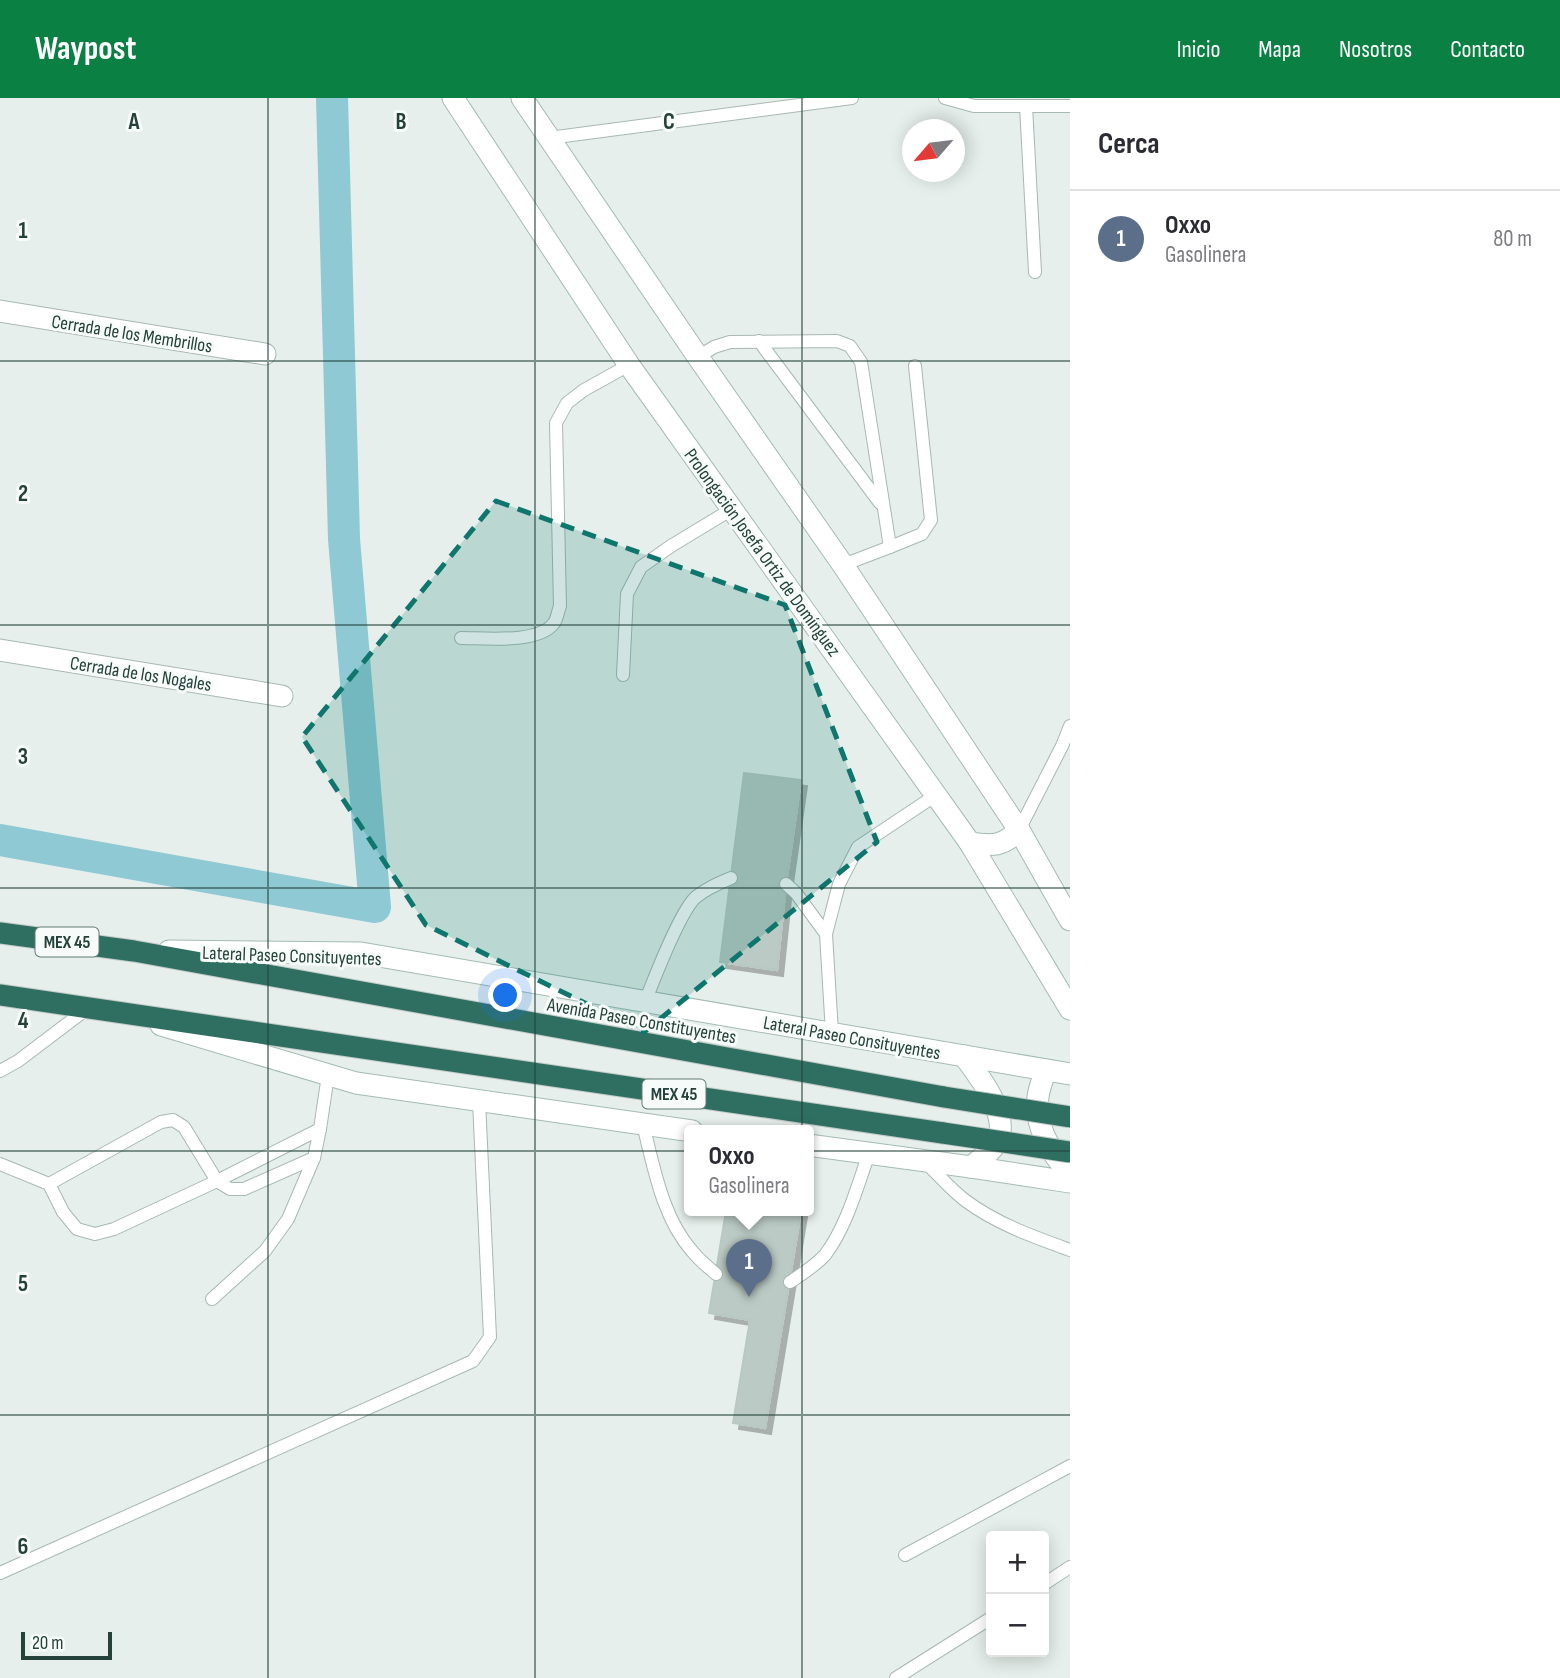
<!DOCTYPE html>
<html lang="es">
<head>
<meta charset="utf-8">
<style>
  body { margin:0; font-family:"Sofia Sans Condensed",sans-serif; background:#f2f2f3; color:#2b2b33 }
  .controls { position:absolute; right:21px; bottom:21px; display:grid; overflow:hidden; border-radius:7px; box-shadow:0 4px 18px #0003 }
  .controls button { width:63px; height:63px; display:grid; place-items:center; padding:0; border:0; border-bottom:2px solid #e1e1e2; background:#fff; color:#2b2b33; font:35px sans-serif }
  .compass { position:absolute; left:902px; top:21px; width:63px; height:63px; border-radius:50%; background:#fff; box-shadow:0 4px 18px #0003; rotate:242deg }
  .scale { position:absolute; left:21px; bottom:18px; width:91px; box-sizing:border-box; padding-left:7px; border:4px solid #24423a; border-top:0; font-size:19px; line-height:24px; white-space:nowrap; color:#24423a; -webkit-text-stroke:5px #f7fbf9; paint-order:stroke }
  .you { position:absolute; left:506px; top:898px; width:24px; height:24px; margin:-18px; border:5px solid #fff; border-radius:50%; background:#1a73e8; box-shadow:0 0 0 10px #1a73e833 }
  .badge { display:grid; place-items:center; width:46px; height:46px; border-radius:50%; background:#0b8043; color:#fff; font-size:23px; font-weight:700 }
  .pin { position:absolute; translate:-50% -58px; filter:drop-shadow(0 2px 4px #0008) }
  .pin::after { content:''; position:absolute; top:37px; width:24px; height:21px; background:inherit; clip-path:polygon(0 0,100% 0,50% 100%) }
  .popup { position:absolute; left:684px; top:1027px; width:130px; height:91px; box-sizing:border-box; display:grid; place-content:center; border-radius:7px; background:#fff; filter:drop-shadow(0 2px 5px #0005); font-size:23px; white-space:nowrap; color:#7c7c81 }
  .popup b { font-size:26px; color:#2b2b33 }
  .popup::after { content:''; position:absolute; left:50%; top:100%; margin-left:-14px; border:14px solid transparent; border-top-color:#fff }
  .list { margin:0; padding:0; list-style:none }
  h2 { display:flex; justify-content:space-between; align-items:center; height:91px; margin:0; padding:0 28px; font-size:30px }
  h2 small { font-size:23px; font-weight:400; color:#7c7c81 }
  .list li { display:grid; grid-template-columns:46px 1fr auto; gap:21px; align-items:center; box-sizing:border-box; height:98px; padding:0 28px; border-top:2px solid #e1e1e2 }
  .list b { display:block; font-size:26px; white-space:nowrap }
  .list p { margin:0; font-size:23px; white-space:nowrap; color:#7c7c81 }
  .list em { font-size:23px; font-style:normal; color:#7c7c81 }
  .map { position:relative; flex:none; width:1070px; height:1580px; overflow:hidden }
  header { display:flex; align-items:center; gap:42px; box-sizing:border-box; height:98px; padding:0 35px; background:#0b8043; color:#fff }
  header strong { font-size:33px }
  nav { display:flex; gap:38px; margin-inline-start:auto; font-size:24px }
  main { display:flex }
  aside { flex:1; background:#fff }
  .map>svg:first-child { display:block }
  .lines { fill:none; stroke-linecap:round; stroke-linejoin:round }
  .canal { stroke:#8ec9d4; stroke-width:32 }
  .building { fill:#bbcac4; stroke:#b8c9c2; stroke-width:2; filter:url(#shadow) }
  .lane-casing { stroke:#a8b8b2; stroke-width:14 }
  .street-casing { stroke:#a8b8b2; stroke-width:23 }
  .secondary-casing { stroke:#a4bbb3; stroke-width:23 }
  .highway-casing { stroke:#c2cac8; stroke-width:23 }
  .lane { stroke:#fff; stroke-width:12 }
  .street { stroke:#fff; stroke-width:21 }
  .secondary { stroke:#fff; stroke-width:21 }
  .highway { stroke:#2f6f62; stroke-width:21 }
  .highway-bridge-casing { stroke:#c2cac8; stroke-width:23; stroke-linecap:butt }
  .highway-bridge { stroke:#2f6f62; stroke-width:21 }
  .marked { fill:#0f766e; fill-opacity:0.2; stroke:#0f766e; stroke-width:5; stroke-dasharray:14 9; stroke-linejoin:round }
  .grid { fill:none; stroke:#24423a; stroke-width:2; stroke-opacity:0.55 }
  .labels { text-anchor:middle; stroke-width:6; stroke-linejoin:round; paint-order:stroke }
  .shield { fill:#f7fbf9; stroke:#637a73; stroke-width:2 }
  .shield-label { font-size:18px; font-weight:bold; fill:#24423a }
  .street-label { font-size:19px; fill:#24423a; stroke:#f7fbf9 }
  .grid-label { font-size:23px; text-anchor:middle; font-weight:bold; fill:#24423a; stroke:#f7fbf9; stroke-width:6; stroke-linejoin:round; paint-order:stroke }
</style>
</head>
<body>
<header>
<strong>Waypost</strong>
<nav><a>Inicio</a><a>Mapa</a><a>Nosotros</a><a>Contacto</a></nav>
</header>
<main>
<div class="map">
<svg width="1070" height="1580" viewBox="0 0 1070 1580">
  <defs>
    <filter id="shadow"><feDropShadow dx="6" dy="6" stdDeviation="0" flood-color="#0004"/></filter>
  </defs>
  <rect width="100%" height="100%" fill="#e6efeb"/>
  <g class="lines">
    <path class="canal" d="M0,742L375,809L344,441L332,0"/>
  </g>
  <g class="building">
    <path d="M744,675L801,682L786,786L777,872L720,864Z"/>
    <path d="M726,1113H801L765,1330L733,1325L750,1222L709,1215Z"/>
  </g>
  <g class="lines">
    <defs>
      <g id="lane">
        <path d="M945,0L974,8H1070"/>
        <path d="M1026,8L1035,174"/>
        <path d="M549,40L852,0"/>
        <path d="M759,243L880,405"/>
        <path d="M698,259L714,249L730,244L837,243L850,248L861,264L890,449L843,467"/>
        <path d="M890,449L922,436L931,422L915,268"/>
        <path d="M461,540C485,540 539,546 554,525C557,521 558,513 560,508L556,325L567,305L584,292L629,267"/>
        <path d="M623,577L627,496L641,469L671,448L732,411"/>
        <path d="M1019,732L1062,648L1070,628"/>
        <path d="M786,786L796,795L826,836"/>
        <path d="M645,904C654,881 680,813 696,799C707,790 719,785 731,780"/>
        <path d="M832,935L826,836L839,786L858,749L936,697"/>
        <path d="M0,973L18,963L88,910"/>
        <path d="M643,1027C654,1069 662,1119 692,1153C699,1162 708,1169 716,1176"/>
        <path d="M926,1065C939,1077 951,1092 966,1103C997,1126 1034,1139 1070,1152"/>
        <path d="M0,1066L49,1086L63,1114L77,1131L95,1136L114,1131L217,1083L230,1091H244L314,1060L320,1031L328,977"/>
        <path d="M49,1086L161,1024L173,1022L184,1029L217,1083L320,1031"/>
        <path d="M790,1184C802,1176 815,1168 825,1157C846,1130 858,1087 869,1055"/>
        <path d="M212,1201L265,1153L288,1121L314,1060"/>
        <path d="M905,1457L1070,1368"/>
        <path d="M0,1475L473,1263L490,1239L479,1003"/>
        <path d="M1044,1486L1070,1469"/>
        <path d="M896,1580L991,1520"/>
      </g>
      <g id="street">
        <path d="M0,213L265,256"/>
        <path d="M0,552L282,598"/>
      </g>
      <g id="secondary">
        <path d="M453,0L629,267L970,745L1070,911"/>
        <path d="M522,0L698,259L843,467L1019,732L1070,822"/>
        <path d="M970,745C992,748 1003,749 1019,732"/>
        <path d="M169,853L361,855L1070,976"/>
        <path d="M161,927L356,985L692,1033"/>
        <path d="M964,958C979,978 1009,1016 998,1042C993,1053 980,1061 971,1069"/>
        <path d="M1046,972C1043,980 1039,990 1038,999C1034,1029 1051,1055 1070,1076"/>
        <path d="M808,1047L971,1069L1070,1084"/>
      </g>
      <g id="highway">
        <path d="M0,835L134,853L944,999"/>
        <path d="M0,897L943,1035"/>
      </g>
    </defs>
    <use href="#lane" class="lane-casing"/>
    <use href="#street" class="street-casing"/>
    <use href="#secondary" class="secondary-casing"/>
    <use href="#highway" class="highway-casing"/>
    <use href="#lane" class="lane"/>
    <use href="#street" class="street"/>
    <use href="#secondary" class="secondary"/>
    <use href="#highway" class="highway"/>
    <defs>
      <g id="highway-bridge">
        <path d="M944,999L1070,1019"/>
        <path d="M943,1035L1070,1054"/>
      </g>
    </defs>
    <use href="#highway-bridge" class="highway-bridge-casing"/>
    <use href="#highway-bridge" class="highway-bridge"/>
  </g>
  <path class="marked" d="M496,403L785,507L877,744L644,934L426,827L302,639Z"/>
  <path class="grid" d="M268,0V1580M535,0V1580M802,0V1580M0,263H1070M0,527H1070M0,790H1070M0,1053H1070M0,1317H1070"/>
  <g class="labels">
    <g class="shield">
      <rect x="35.5" y="829.5" width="63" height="29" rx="5"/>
      <rect x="642.5" y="981.5" width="63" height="29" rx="5"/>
    </g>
    <g class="shield-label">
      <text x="67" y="850">MEX 45</text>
      <text x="674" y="1002">MEX 45</text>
    </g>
    <g class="street-label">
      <text transform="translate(132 235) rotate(9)" y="7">Cerrada de los Membrillos</text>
      <text transform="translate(763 454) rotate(54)" y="7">Prolongación Josefa Ortiz de Domínguez</text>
      <text transform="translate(141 575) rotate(9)" y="7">Cerrada de los Nogales</text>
      <text transform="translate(292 857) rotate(2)" y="7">Lateral Paseo Consituyentes</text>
      <text transform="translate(642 922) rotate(10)" y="7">Avenida Paseo Constituyentes</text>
      <text transform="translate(852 939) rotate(10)" y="7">Lateral Paseo Consituyentes</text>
    </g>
  </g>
  <g class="grid-label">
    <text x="134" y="31">A</text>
    <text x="401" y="31">B</text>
    <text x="669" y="31">C</text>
    <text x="23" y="140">1</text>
    <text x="23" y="403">2</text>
    <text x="23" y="666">3</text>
    <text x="23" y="930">4</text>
    <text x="23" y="1193">5</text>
    <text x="23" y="1456">6</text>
  </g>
</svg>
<div class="controls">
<button>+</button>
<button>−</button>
</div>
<svg class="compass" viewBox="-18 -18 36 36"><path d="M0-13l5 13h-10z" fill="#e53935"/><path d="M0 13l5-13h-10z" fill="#7c7c81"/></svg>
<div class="scale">20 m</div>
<div class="you"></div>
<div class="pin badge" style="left:749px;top:1199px;background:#5c6f8a">1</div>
<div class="popup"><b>Oxxo</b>Gasolinera</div>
</div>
<aside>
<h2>Cerca<small></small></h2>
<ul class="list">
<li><span class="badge" style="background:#5c6f8a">1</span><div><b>Oxxo</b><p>Gasolinera</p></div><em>80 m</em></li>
</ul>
</aside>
</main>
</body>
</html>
